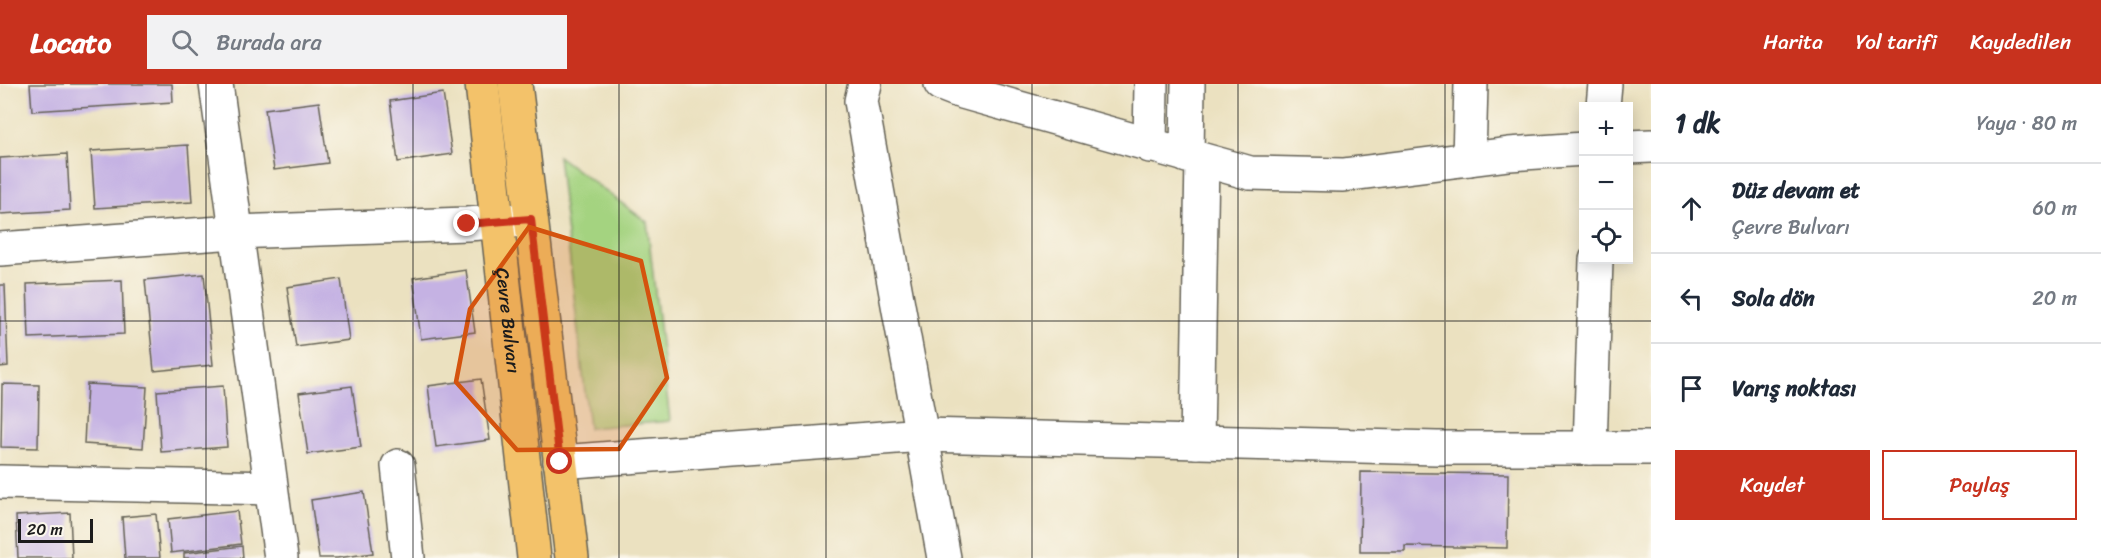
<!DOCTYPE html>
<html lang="tr">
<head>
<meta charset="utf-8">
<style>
  body { margin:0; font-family:Sriracha,sans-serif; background:#f2f2f3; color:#1f2937 }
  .controls { position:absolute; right:18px; top:18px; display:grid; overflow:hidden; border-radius:0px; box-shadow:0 3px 15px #0003 }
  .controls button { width:54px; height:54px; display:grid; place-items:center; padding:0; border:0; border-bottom:2px solid #e0e1e3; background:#fff; color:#1f2937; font:30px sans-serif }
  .scale { position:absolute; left:18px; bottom:15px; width:75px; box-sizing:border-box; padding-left:6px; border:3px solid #1c1c1c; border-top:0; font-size:16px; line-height:21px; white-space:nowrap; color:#1c1c1c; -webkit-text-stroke:4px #fbf7ec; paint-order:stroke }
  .stop { position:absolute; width:18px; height:18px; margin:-14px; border:4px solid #c8321e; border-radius:50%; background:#fff }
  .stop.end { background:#c8321e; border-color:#fff; box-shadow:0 2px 6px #0008 }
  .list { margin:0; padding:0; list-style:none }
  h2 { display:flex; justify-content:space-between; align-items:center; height:78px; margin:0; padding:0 24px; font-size:26px }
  h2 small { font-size:20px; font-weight:400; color:#747a83 }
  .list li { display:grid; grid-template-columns:39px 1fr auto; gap:18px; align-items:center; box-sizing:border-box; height:90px; padding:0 24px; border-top:2px solid #e0e1e3 }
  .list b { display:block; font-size:22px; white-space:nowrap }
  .list p { margin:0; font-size:20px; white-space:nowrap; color:#747a83 }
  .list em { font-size:20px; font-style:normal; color:#747a83 }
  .actions { display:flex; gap:12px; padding:18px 24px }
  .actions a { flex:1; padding:14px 0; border:2px solid #c8321e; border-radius:0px; text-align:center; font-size:21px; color:#c8321e }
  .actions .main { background:#c8321e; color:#fff }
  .icon { flex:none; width:33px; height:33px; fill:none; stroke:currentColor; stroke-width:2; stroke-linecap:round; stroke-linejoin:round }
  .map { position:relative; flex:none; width:1651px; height:474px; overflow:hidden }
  header { display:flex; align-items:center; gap:36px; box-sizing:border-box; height:84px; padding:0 30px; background:#c8321e; color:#fff }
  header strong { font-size:28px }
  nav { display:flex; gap:33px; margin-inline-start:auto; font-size:21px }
  .search { width:420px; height:54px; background:#f2f2f3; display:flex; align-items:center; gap:15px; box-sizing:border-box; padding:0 21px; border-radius:0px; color:#747a83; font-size:22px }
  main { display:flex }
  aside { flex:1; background:#fff }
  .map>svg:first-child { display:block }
  .green { fill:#a4d380; stroke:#60784e; stroke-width:1.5 }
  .building { fill:#c5b2e3 }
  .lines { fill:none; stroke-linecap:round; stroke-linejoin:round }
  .minor-casing { stroke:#646155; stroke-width:36 }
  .major-casing { stroke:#646155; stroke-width:36 }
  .minor { stroke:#fff; stroke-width:33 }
  .major { stroke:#f3c26a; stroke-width:33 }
  .route { stroke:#c8321e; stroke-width:8 }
  .marked { fill:#d4530e; fill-opacity:0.2; stroke:#d4530e; stroke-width:4.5; stroke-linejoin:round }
  .grid { fill:none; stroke:#1c1c1c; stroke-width:1.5; stroke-opacity:0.55 }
  .labels { text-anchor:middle; stroke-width:4.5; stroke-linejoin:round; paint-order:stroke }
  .street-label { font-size:18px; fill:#1c1c1c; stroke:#fbf7ec }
</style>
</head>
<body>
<header>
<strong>Locato</strong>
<div class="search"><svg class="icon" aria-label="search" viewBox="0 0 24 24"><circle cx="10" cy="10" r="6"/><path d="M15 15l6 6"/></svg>Burada ara</div>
<nav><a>Harita</a><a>Yol tarifi</a><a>Kaydedilen</a></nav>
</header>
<main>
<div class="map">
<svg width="1651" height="474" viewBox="0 0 1651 474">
  <rect width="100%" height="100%" fill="#fbf7ec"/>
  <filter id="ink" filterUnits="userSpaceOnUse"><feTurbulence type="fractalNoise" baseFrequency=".0167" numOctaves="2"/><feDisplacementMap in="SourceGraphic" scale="12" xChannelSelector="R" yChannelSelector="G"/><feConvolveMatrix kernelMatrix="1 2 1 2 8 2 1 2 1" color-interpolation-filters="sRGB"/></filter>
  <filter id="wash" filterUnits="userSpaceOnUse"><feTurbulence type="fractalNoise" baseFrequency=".008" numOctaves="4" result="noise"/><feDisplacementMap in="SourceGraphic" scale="24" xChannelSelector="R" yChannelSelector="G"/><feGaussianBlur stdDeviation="1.35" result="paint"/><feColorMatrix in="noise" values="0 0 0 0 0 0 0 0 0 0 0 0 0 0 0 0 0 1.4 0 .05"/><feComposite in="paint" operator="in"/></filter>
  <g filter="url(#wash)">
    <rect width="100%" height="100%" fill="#ebe1c0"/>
    <path class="green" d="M558,72L647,138L670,337L589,344Z"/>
    <g id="blocks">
      <g class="building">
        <path d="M30,0H172L173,18L32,27Z"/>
        <path d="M443,9L452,70L398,78L390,17Z"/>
        <path d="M319,18L328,79L274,86L265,25Z"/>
        <path d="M188,61L192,118L95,124L91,67Z"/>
        <path d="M67,70L70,126L0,130V74Z"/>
        <path d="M466,186L475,248L421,255L413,194Z"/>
        <path d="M204,190L213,281L154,287L145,196Z"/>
        <path d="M341,195L349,256L296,263L287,203Z"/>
        <path d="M122,196L124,250L29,254L27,200Z"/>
        <path d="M0,201H5L8,282L0,283Z"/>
        <path d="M481,295L490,356L436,363L428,302Z"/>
        <path d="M2,300L39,301L38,364L1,363Z"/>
        <path d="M87,300L147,303L143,364L84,360Z"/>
        <path d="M223,302L227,363L161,368L157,307Z"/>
        <path d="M352,302L361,363L308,370L299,309Z"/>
        <path d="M1361,388L1508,390L1507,464L1405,462V468H1360Z"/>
        <path d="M364,408L373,469L337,474H319L311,416Z"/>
        <path d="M237,427L241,460L171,469L168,435Z"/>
        <path d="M70,429L72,474H18L16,432Z"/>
        <path d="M156,430L160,474H125L122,433Z"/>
        <path d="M242,462L243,474H184V469Z"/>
      </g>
    </g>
  </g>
  <g filter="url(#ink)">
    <use href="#blocks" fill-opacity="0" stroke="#646155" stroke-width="1.5"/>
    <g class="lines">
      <defs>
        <g id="minor">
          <path d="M216,0L281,474"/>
          <path d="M865,0L861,17L944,474"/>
          <path d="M941,0L959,7L1250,89L1343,91L1509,70L1584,65"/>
          <path d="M1603,22L1605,0"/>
          <path d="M1150,62L1151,0"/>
          <path d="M1628,63L1651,62"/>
          <path d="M1187,72L1188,0"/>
          <path d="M1469,75L1471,0"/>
          <path d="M0,165L235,148L467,140L525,136"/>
          <path d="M1197,358L1202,76"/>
          <path d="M1590,364L1596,176"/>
          <path d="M560,378L923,351L1437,364H1651"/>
          <path d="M398,382L408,474"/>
          <path d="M0,398L271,404"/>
        </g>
        <g id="major">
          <path id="s1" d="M482,0L534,474"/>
          <path d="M515,0L572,474"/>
        </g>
      </defs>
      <use href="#minor" class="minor-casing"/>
      <use href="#major" class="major-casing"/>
      <use href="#minor" class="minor"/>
      <use href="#major" class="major"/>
    </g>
  </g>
  <g class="lines" filter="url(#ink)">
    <path class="route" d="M467,140L531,135L560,378"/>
  </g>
  <path class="marked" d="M529,143L641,177L667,294L619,365L517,366L456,298L470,225Z"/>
  <path class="grid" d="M206,0V474M413,0V474M619,0V474M826,0V474M1032,0V474M1238,0V474M1445,0V474M0,237H1651"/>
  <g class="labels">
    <g class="street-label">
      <text dy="6" stroke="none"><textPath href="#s1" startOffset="238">Çevre Bulvarı</textPath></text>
    </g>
  </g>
</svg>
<div class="controls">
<button>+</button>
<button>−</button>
<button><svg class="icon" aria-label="locate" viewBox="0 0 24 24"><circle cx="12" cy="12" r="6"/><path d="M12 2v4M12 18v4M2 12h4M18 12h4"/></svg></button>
</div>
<div class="scale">20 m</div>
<div class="stop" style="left:560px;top:378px"></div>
<div class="stop end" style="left:467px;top:140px"></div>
</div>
<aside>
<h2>1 dk<small>Yaya · 80 m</small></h2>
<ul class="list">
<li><svg class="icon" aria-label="ahead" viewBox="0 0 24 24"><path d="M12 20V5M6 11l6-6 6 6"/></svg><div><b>Düz devam et</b><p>Çevre Bulvarı</p></div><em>60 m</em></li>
<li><svg class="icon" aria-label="left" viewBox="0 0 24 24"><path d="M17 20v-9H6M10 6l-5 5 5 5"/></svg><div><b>Sola dön</b></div><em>20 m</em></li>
<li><svg class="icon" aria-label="arrive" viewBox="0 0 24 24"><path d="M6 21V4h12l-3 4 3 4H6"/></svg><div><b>Varış noktası</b></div></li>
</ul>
<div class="actions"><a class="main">Kaydet</a><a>Paylaş</a></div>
</aside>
</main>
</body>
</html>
